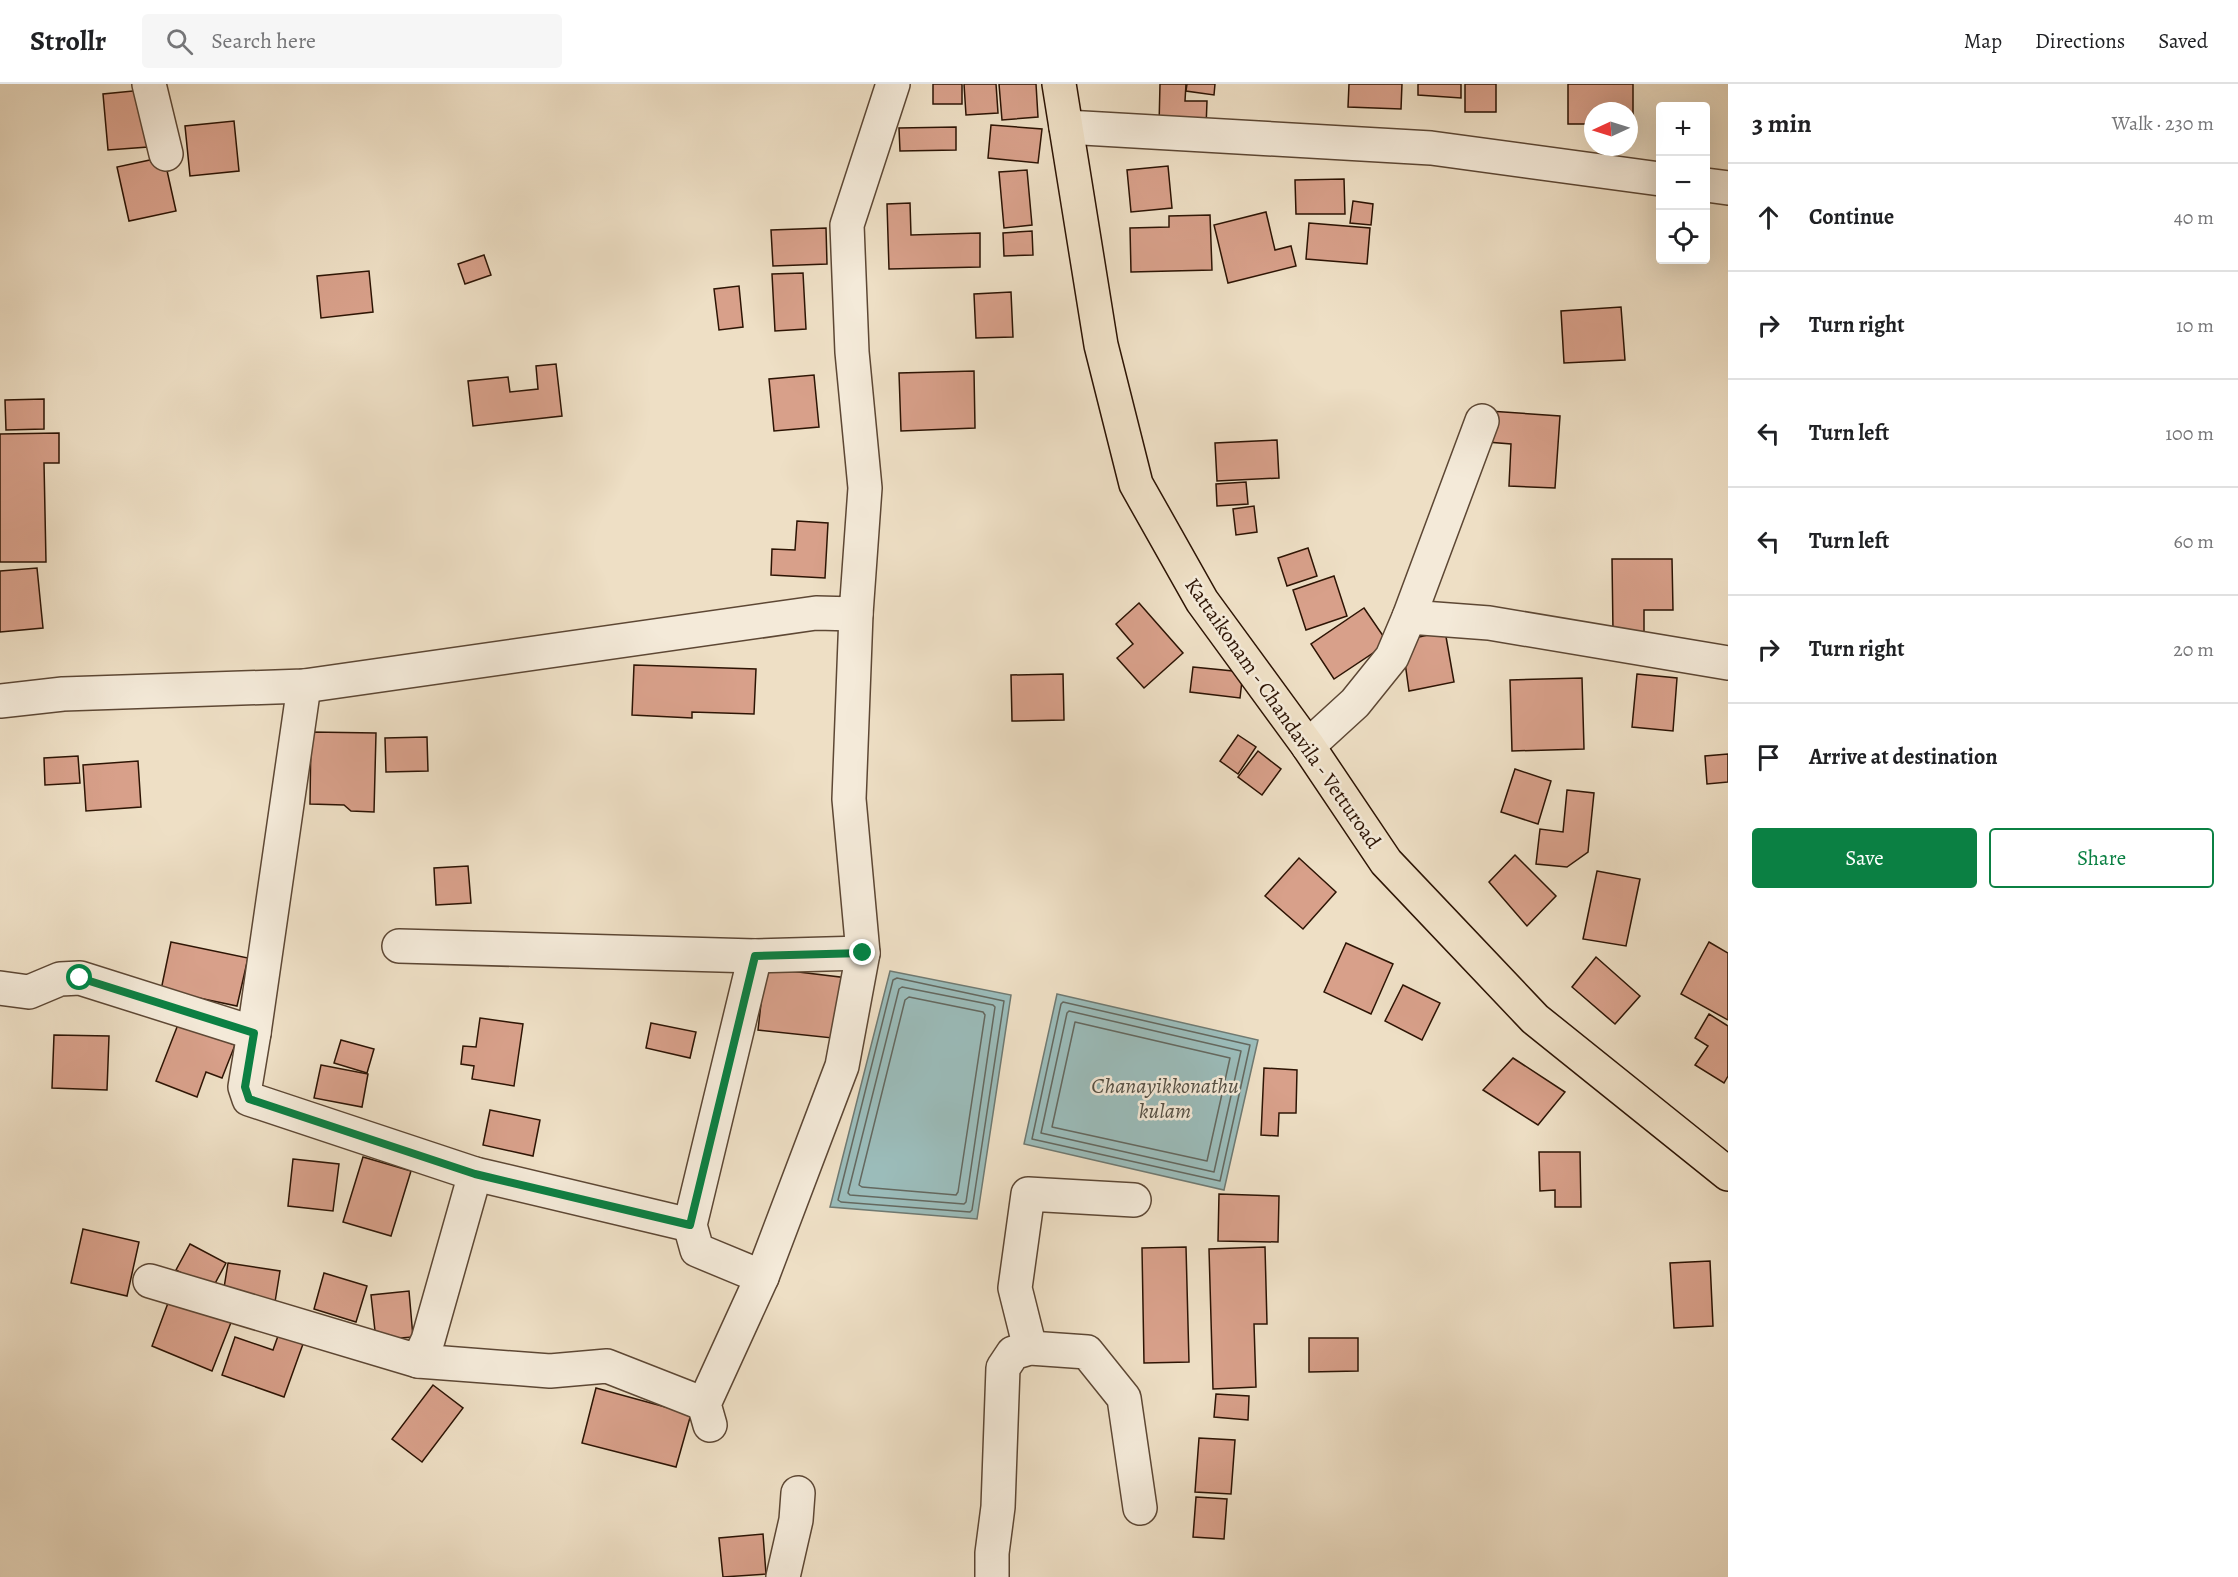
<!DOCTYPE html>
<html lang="en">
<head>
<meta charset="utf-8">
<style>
  body { margin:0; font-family:Alegreya,serif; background:#f6f6f6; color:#202124 }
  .controls { position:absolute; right:18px; top:18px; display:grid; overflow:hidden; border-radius:6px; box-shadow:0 6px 24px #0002 }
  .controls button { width:54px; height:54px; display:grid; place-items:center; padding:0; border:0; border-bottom:2px solid #e0e0e0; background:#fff; color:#202124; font:30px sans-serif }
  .compass { position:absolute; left:1584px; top:18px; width:54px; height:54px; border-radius:50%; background:#fff; box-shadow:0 6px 24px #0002; rotate:266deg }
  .stop { position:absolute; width:18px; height:18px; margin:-14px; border:4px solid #0b8043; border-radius:50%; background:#fff }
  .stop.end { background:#0b8043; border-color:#fff; box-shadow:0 2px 6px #0008 }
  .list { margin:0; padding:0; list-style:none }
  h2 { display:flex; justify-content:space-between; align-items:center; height:78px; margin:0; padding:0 24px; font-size:26px }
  h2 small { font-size:20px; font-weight:400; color:#757577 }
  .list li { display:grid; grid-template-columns:39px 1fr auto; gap:18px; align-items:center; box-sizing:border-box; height:108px; padding:0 24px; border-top:2px solid #e0e0e0 }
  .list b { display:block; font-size:22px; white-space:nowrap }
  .list em { font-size:20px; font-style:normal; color:#757577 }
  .actions { display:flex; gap:12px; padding:18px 24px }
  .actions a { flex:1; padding:14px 0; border:2px solid #0b8043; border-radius:6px; text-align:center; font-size:21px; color:#0b8043 }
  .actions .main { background:#0b8043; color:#fff }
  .icon { flex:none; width:33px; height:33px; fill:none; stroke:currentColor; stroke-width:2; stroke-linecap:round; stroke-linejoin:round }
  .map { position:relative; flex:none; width:1728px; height:1493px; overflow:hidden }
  header { display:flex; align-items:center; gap:36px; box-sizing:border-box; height:84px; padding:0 30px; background:#fff; border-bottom:2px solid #e0e0e0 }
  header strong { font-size:28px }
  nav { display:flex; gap:33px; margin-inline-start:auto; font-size:21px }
  .search { width:420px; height:54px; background:#f6f6f6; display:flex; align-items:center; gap:15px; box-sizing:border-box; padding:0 21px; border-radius:6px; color:#757577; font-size:22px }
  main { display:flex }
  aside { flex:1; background:#fff }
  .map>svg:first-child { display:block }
  .water { fill:#9bbcba; stroke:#6f7971; stroke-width:1.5 }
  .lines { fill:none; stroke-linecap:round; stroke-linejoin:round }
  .shore { stroke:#64685f; stroke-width:1.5 }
  .building { fill:#d8a08a; stroke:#2d1404; stroke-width:1.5 }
  .minor-casing { stroke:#5d4734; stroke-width:36 }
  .major-casing { stroke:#2d1404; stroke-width:36 }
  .minor { stroke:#f4ead9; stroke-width:33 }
  .major { stroke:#eedfc5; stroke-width:33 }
  .route { stroke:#0b8043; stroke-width:8 }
  .labels { text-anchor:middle; stroke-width:5; stroke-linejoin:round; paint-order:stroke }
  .street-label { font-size:21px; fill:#2d1404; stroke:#f4ead9 }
  .water-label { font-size:22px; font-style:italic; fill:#544f44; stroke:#f4ead9 }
</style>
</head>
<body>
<header>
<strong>Strollr</strong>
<div class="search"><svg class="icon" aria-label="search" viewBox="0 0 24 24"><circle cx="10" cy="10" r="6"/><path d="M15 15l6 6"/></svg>Search here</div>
<nav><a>Map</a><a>Directions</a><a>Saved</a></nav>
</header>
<main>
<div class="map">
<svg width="1728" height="1493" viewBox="0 0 1728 1493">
  <rect width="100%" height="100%" fill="#eedfc5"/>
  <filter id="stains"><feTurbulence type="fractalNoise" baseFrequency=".00333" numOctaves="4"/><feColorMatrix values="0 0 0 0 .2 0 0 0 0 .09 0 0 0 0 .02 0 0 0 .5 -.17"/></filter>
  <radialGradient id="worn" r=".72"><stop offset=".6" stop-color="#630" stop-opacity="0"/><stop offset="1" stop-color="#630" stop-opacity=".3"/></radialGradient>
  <g class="water">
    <path d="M890,887L1011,911L977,1135L830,1123Z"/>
    <path d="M1057,910L1258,956L1224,1106L1024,1060Z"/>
  </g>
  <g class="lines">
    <g class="shore">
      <path d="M897,894L1004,917L972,1126L970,1128L841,1118L838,1116L893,896Z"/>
      <path d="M902,903L993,921L995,923L966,1118L964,1120L850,1111L848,1109L899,905Z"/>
      <path d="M909,913L983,928L985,931L958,1108L956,1111L862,1103L859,1101L905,916Z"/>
      <path d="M1063,918L1250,961L1220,1097L1032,1055L1061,920Z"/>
      <path d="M1069,927L1241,967L1214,1088L1041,1049L1067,929Z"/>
      <path d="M1075,938L1230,974L1207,1077L1052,1043Z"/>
    </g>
  </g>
  <g class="building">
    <rect x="933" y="0" width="29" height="20"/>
    <path d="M964,0H996L998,29L966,31Z"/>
    <path d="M999,0H1036L1038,33L1002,36Z"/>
    <path d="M1160,0H1186L1185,17H1207L1206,44L1159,42Z"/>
    <path d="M1187,0H1215L1214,11L1186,7Z"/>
    <path d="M1349,0H1402L1401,25L1348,23Z"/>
    <path d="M1418,0H1461V14L1418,11Z"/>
    <rect x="1465" y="0" width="31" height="28"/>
    <path d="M1568,0H1633V41H1629V27H1593V40H1568Z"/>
    <path d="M143,6L148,63L108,66L103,10Z"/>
    <path d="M234,37L239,87L190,92L185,42Z"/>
    <path d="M991,41L1042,45L1038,79L988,74Z"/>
    <path d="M956,43V66L900,67L899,44Z"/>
    <path d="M164,73L176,127L129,137L117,83Z"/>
    <path d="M1168,82L1172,124L1131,128L1127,86Z"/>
    <path d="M1027,86L1032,141L1004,144L999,88Z"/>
    <path d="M1344,95L1345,130H1296L1295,96Z"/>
    <path d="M1353,117L1373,120L1371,141L1350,139Z"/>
    <path d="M910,119L911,151L980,149V183L889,185L887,120Z"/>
    <path d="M1266,128L1275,166L1291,162L1296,182L1228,199L1214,141Z"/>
    <path d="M1210,131L1212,186L1131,188L1130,144L1169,143V132Z"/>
    <path d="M1309,139L1370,144L1367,180L1306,175Z"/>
    <path d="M826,144L827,180L773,182L771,146Z"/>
    <path d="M1032,147L1033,171L1004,172L1003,149Z"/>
    <path d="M484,171L491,191L465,200L458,180Z"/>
    <path d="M369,187L373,228L321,234L317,192Z"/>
    <path d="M803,189L806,245L775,247L772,190Z"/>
    <path d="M739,202L743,243L719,246L714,205Z"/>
    <path d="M1011,208L1013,253L976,254L974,210Z"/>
    <path d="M1621,223L1625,276L1564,279L1561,227Z"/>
    <path d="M556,280L562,332L473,342L468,297L508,293L510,308L538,305L536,282Z"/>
    <path d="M974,287L975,344L901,347L899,289Z"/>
    <path d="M814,291L819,343L774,347L769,295Z"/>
    <path d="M44,315V345L6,346L5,316Z"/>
    <path d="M1489,327L1560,332L1555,404L1509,402L1511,360L1487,358Z"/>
    <path d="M59,349V379H44L46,478H0V350Z"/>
    <path d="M1277,356L1279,394L1217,397L1215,359Z"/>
    <path d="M1246,398L1248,420L1217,422L1216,400Z"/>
    <path d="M1254,422L1257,448L1236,451L1233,425Z"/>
    <path d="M797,437L828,439L825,494L771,491L772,465L795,466Z"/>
    <path d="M1308,464L1317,492L1287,502L1278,474Z"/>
    <path d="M1612,475H1672L1673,526H1644V548H1613Z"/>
    <path d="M37,484L43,544L0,548V487Z"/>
    <path d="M1334,492L1347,532L1306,546L1293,506Z"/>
    <path d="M1139,519L1183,569L1144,604L1117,574L1133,560L1116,540Z"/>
    <path d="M1364,524L1388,559L1334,595L1311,560Z"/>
    <path d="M1445,547L1454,598L1409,607L1402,557Z"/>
    <path d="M634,581L756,585L754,630L692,628V634L632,631Z"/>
    <path d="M1193,583L1243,588L1240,614L1190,608Z"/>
    <path d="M1063,590L1064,636L1012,637L1011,591Z"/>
    <path d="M1637,590L1677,594L1673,647L1632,643Z"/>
    <path d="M1582,594L1584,665L1512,667L1510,596Z"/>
    <path d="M311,648L376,649L374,728L351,727L344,721L310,720Z"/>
    <path d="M1238,651L1256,663L1238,690L1220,677Z"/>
    <path d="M427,653L428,687L386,688L385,654Z"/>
    <path d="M1258,667L1281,685L1262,711L1238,693Z"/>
    <path d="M1728,670V698L1707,700L1705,672Z"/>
    <path d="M78,672L80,699L45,701L44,674Z"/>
    <path d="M138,677L141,723L86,727L83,681Z"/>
    <path d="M1515,685L1551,697L1538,740L1501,728Z"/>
    <path d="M1567,706L1594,709L1588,768L1567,783L1536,780L1540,745L1563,748Z"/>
    <path d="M1515,771L1556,812L1527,842L1489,798Z"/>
    <path d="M1299,774L1336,808L1303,845L1265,812Z"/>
    <path d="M468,782L471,819L436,821L434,784Z"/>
    <path d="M1597,787L1640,795L1626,862L1583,855Z"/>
    <path d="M171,858L248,874L237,922L161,906Z"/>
    <path d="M1709,858L1728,869V936L1681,910Z"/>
    <path d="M1346,859L1393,880L1371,930L1324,908Z"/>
    <path d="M1596,873L1640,912L1615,940L1572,903Z"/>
    <path d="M765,884L848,894L842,955L758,946Z"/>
    <path d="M1403,901L1440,919L1422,956L1385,937Z"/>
    <path d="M1709,930L1728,942V992L1724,999L1695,981L1708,962L1695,954Z"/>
    <path d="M480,934L523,940L514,1002L472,995L474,982L461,980L463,962L476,963Z"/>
    <path d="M179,938L235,961L222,994L206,988L197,1013L156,997Z"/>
    <path d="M651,939L696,948L690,974L646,964Z"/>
    <path d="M54,951L109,952L107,1006L52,1004Z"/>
    <path d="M341,956L374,965L367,989L334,979Z"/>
    <path d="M1513,974L1565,1008L1538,1041L1483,1006Z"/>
    <path d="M321,981L368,990L362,1023L314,1014Z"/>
    <path d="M1264,984L1297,986L1296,1029H1279L1278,1052L1261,1051Z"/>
    <path d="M490,1026L540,1036L533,1072L483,1061Z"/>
    <path d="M1539,1068H1580L1581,1123H1555V1106L1540,1107Z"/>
    <path d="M363,1073L411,1087L391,1152L343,1138Z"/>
    <path d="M293,1075L339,1080L333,1127L288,1122Z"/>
    <path d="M1219,1110L1279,1112L1278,1158L1218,1157Z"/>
    <path d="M83,1145L139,1158L127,1212L71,1199Z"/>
    <path d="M190,1160L226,1179L212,1205L176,1186Z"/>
    <path d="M1186,1163L1189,1278L1144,1279L1142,1164Z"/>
    <path d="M1265,1163L1267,1240H1254L1256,1303L1213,1305L1209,1165Z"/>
    <path d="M1710,1177L1713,1242L1674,1244L1670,1179Z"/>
    <path d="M228,1179L280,1187L275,1218L223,1210Z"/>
    <path d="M324,1189L367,1202L356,1238L314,1225Z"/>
    <path d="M409,1207L413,1253L376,1256L371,1211Z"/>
    <path d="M171,1211L232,1236L212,1287L152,1262Z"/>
    <path d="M278,1252L303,1260L284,1313L222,1291L235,1253L273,1266Z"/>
    <path d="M1309,1254H1358V1287L1309,1288Z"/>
    <path d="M433,1301L463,1324L422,1378L392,1355Z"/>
    <path d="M596,1304L691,1330L676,1383L582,1359Z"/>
    <path d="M1216,1310L1249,1312L1248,1336L1214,1333Z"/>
    <path d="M1199,1354L1235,1356L1231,1410L1195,1408Z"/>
    <path d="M1196,1413L1227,1415L1224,1455L1193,1453Z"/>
    <path d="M763,1450L766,1490L723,1493L719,1454Z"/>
  </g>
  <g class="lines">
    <defs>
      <g id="minor">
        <path d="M149,0L166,70"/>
        <path d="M1066,43L1431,64L1660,95"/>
        <path d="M1706,101L1728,104"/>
        <path d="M1409,533L1489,539L1728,579"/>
        <path d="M304,602L254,949L245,1003L249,1015L475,1090L690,1141"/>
        <path d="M0,617L63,610L304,602L816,529L856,530L865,404L852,268L847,141L893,0"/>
        <path d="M1308,662L1355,619L1392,573L1409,533L1482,337"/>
        <path d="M399,862L755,872L863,869"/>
        <path d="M755,872L690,1141L697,1166L762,1193"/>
        <path d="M0,904L29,908L60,895L80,894L254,949"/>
        <path d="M150,1197L418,1277L428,1256L475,1090"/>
        <path d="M1030,1264L1015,1204L1028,1110L1134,1116"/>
        <path d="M418,1277L550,1287L607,1282L704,1320"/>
        <path d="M710,1341L704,1320L762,1193L842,982L863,869L849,715L856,530"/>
        <path d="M783,1493L796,1436L798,1409"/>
        <path d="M992,1493V1469L998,1423L1003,1284L1013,1269L1030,1264L1087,1268L1124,1314L1140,1424"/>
      </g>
      <path id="major" d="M1059,0L1101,261L1136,400L1202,517L1308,662L1386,778L1535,935L1728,1090"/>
    </defs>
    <use href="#minor" class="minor-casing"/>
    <use href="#major" class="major-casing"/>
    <use href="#minor" class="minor"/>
    <use href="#major" class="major"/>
  </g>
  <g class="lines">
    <path class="route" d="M80,894L254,949L245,1003L249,1015L475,1090L690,1141L755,872L863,869"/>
  </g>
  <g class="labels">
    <g class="street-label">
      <text transform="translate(1283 629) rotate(55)" y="7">Kattaikonam - Chandavila - Vetturoad</text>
    </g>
    <g class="water-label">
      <text x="1165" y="1009">Chanayikkonathu<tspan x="1165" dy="25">kulam</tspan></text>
    </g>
  </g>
  <rect width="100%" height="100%" filter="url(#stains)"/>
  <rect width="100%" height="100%" fill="url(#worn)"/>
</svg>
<div class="controls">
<button>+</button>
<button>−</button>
<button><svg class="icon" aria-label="locate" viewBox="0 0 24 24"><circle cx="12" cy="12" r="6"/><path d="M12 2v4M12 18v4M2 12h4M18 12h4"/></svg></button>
</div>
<svg class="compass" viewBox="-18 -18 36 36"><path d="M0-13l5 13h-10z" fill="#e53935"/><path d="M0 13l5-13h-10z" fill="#757577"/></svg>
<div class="stop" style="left:80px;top:894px"></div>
<div class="stop end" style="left:863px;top:869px"></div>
</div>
<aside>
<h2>3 min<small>Walk · 230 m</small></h2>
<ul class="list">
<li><svg class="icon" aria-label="ahead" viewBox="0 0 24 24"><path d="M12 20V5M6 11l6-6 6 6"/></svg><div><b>Continue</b></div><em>40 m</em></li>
<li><svg class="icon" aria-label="right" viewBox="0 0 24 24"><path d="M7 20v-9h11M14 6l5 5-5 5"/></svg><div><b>Turn right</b></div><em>10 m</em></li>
<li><svg class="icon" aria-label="left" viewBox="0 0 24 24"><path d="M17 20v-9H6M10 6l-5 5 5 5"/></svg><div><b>Turn left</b></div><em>100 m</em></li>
<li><svg class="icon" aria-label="left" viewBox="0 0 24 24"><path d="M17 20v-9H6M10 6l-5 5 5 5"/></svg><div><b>Turn left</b></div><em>60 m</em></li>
<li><svg class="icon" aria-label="right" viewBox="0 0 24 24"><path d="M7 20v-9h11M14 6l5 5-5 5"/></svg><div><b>Turn right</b></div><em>20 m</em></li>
<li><svg class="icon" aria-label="arrive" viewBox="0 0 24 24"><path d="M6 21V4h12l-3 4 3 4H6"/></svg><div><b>Arrive at destination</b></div></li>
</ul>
<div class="actions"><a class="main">Save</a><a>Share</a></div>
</aside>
</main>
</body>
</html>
